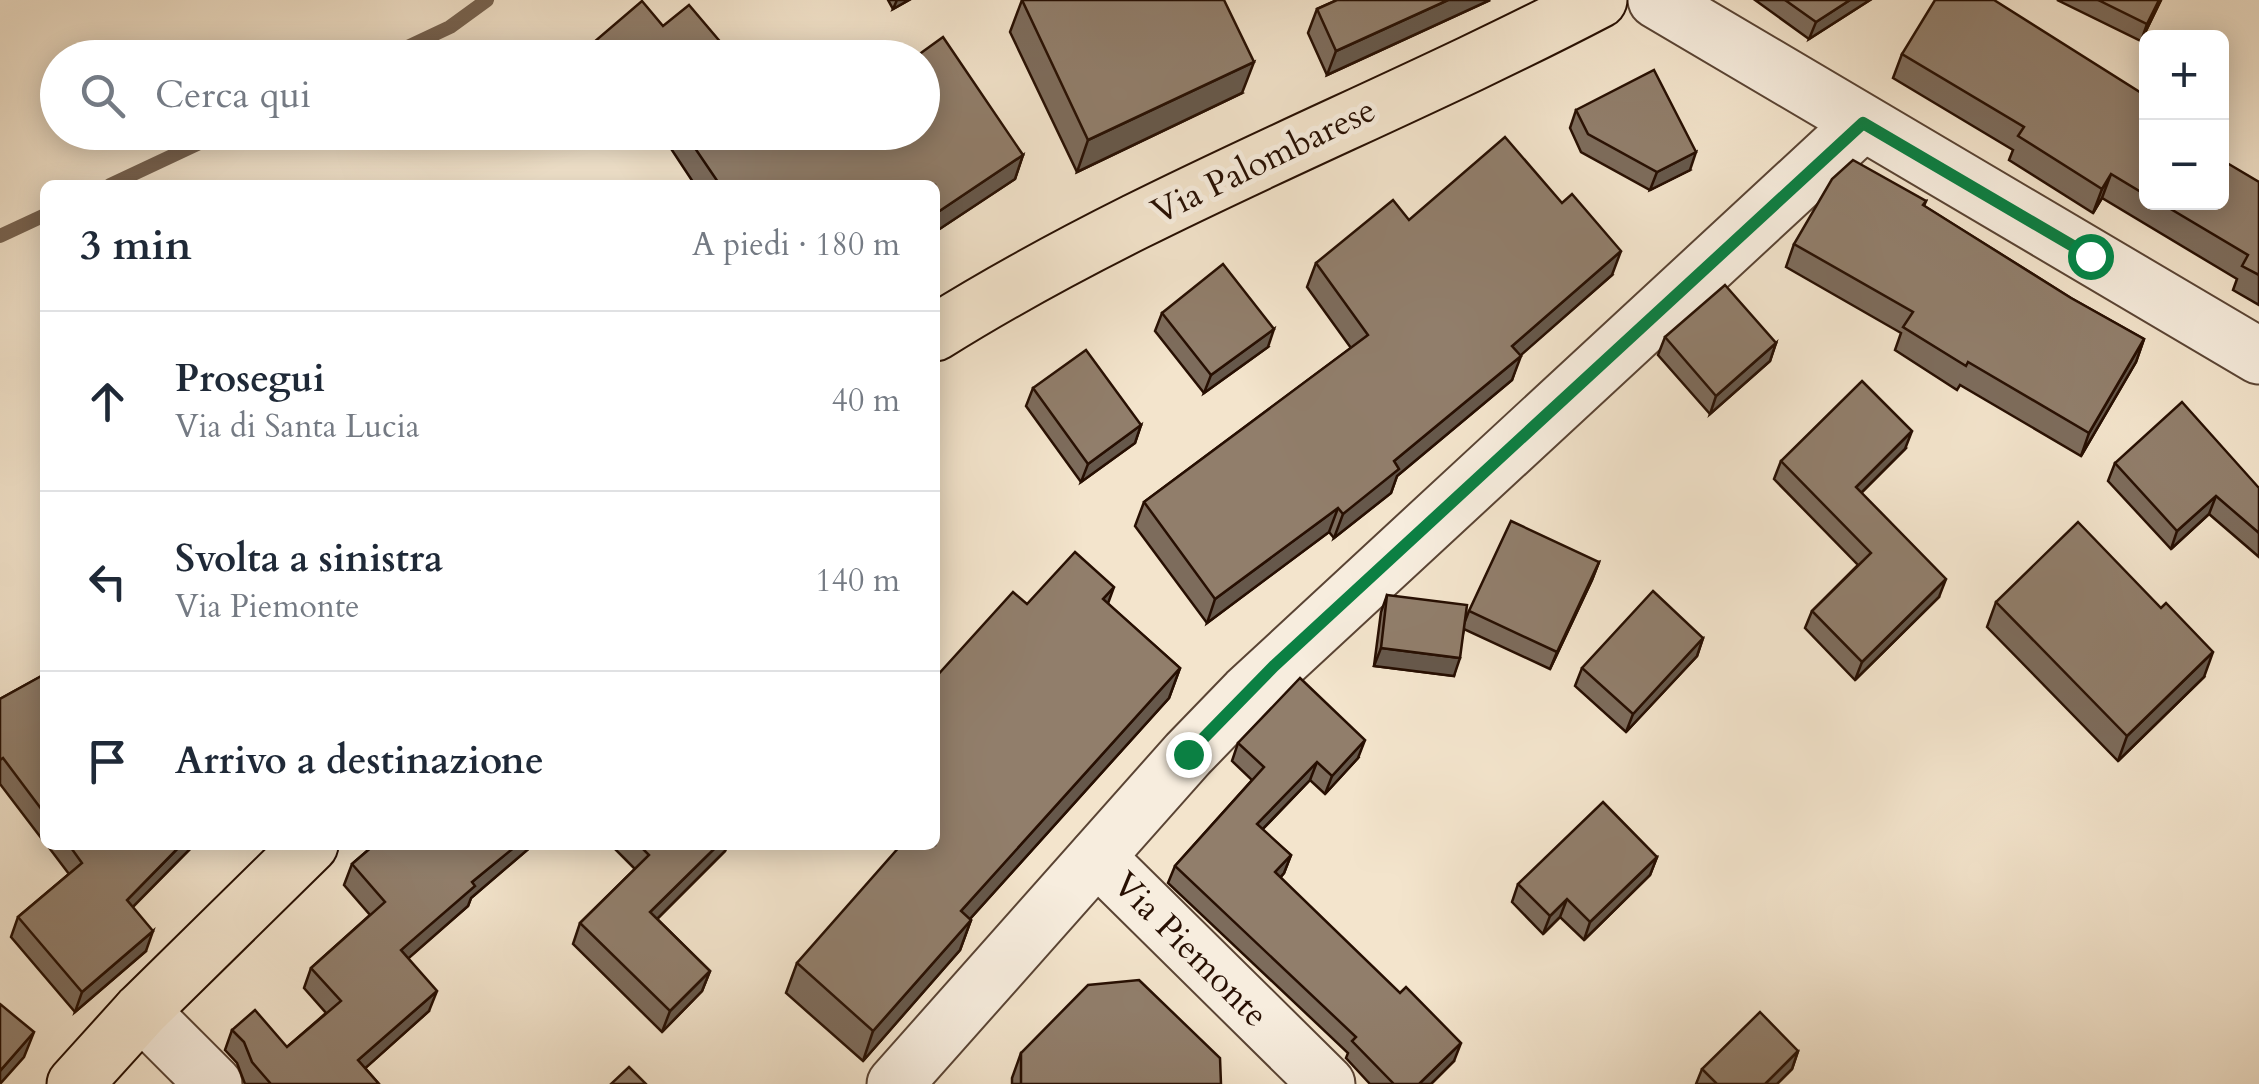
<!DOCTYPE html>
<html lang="it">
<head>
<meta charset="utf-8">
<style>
  body { margin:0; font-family:Cardo,serif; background:#f6f6f7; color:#1f2937 }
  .controls { position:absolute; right:30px; top:30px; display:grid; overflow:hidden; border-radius:15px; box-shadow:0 5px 25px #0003 }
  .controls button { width:90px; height:90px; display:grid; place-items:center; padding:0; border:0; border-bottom:2px solid #e0e1e3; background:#fff; color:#1f2937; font:50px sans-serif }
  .stop { position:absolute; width:30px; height:30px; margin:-22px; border:8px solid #0b8043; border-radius:50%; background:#fff }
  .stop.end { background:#0b8043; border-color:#fff; box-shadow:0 2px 10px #0008 }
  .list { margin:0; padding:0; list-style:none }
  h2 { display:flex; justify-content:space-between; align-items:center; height:130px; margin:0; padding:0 40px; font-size:42px }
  h2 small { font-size:32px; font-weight:400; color:#747a83 }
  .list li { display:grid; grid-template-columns:65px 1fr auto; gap:30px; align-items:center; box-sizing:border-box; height:180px; padding:0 40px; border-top:2px solid #e0e1e3 }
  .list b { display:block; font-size:38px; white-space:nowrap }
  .list p { margin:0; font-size:32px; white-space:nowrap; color:#747a83 }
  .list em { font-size:32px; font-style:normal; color:#747a83 }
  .icon { flex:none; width:55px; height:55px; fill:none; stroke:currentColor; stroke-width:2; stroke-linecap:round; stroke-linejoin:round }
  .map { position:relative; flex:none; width:2259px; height:1084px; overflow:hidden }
  .search { position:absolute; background:#fff; box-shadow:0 5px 25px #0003; left:40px; top:40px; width:900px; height:110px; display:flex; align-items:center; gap:25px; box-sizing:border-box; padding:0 35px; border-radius:55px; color:#747a83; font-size:38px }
  .panel { position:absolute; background:#fff; box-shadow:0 5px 25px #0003; left:40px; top:180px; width:900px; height:670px; border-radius:15px }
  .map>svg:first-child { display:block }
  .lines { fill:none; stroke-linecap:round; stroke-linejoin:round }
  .stream { stroke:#786452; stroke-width:14 }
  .minor-casing { stroke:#5a4434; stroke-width:59 }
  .major-casing { stroke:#270f02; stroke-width:59 }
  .minor { stroke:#f7edde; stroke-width:55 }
  .major { stroke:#f3e4cc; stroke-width:55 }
  .wall { fill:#7d6c5c; stroke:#270f02; stroke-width:2.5 }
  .shaded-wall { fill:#66584b; stroke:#270f02; stroke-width:2.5 }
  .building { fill:#917e6b; stroke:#270f02; stroke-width:2.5 }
  .route { stroke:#0b8043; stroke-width:12 }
  .labels { text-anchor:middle; stroke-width:10; stroke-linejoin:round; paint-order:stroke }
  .street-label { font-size:35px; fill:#270f02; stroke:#f7edde }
</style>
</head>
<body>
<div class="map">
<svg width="2259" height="1084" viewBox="0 0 2259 1084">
  <rect width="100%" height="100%" fill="#f3e4cc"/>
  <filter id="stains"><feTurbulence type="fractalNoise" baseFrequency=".002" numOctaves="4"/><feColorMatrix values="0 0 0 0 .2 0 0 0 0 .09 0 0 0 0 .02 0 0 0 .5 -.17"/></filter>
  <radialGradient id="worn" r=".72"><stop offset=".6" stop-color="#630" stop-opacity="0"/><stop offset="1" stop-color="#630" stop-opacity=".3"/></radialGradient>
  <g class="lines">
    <g class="stream">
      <path d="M384,58L450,27L487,0"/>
      <path d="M110,185L223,132"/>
      <path d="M0,236L45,215"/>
    </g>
    <defs>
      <g id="minor">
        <path d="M1656,0L2259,356"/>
        <path d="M1097,857L1327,1084"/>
        <path d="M141,1011L214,1084"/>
        <path d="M895,1084L1188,754L1247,693L1863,123"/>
      </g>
      <g id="major">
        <path d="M935,333C1146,201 1379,115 1599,0"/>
        <path d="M75,1084L141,1011L310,845"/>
      </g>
    </defs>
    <use href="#minor" class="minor-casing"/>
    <use href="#major" class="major-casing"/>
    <use href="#minor" class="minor"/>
    <use href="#major" class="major"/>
  </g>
  <g class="wall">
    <path d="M888,0H909L893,9Z"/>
    <path d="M1022,0L1242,93L1077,172L1010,32Z"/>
    <path d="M1337,0H1490L1327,75L1308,33L1317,9Z"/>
    <path d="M1755,0H1870L1809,39Z"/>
    <path d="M2057,0H2161L2141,41Z"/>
    <path d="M663,26L734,58H584L587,48Z"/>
    <path d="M1902,54L2146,96V202H2222L2259,182V305L2233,290L2237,279L2102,198L2093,213L2009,160L2013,150L1893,78Z"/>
    <path d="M1576,110L1690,170L1650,190L1581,152L1570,128Z"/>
    <path d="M660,132H922L1023,155L1015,179L935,232V185H695Z"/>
    <path d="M1926,201L1924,206L2071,298L2144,339L2136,362L2081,456L1960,385L1957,390L1895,350L1901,333L1786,267L1794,244Z"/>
    <path d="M1409,220L1612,275L1520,355L1512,380L1397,476L1391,493L1334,538L1329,532L1207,623L1135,526L1144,502L1351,348L1307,287L1316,263Z"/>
    <path d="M1162,313L1268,347L1204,393L1155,331Z"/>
    <path d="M1665,337L1776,343L1770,361L1710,414L1658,355Z"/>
    <path d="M1033,388L1141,425L1135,443L1081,482L1026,406Z"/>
    <path d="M1905,449L1861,493L1939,597L1855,680L1805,628L1812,611L1858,565L1774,479L1781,461Z"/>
    <path d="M2115,463L2259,488V557L2209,514L2171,549L2108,481Z"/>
    <path d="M1599,562L1592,580L1550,669L1464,629L1454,676L1374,666L1381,612L1387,595L1464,624L1469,611Z"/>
    <path d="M1996,602L2204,677L2118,761L1987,627Z"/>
    <path d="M1027,604H1108L1180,668L1169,698L970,919L971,920L960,950L863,1061L786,993L797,963L935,845Z"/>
    <path d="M1703,638L1697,656L1626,732L1575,686L1582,668Z"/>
    <path d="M45,674V843L0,784V699Z"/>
    <path d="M1238,743L1358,758L1325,794L1310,780L1262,830L1291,855L1284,873L1280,878L1454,1061L1431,1084H1370L1346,1058L1348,1053L1168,883L1175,866L1252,780L1232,761Z"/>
    <path d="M47,845H194L132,907L146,951L75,1012L11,937L18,917L69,874Z"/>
    <path d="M374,845H533L471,898L468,906L408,958L429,1011L365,1068L379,1084H245L237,1063L225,1050L232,1030L287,1047L326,1013L304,988L311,968L370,915L344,885L352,864Z"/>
    <path d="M611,845H727L725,851L657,919L710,971L702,991L662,1032L573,944L580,923L635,869Z"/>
    <path d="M1657,857L1650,875L1584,940L1560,917L1543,934L1512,902L1518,884Z"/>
    <path d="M1798,1051L1792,1069L1777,1084H1696L1702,1069Z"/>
    <path d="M1021,1053L1221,1084H1012V1078Z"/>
  </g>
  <g class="shaded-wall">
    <path d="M897,0H909L893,9Z"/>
    <path d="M1448,0H1490L1327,75L1336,51Z"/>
    <path d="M1850,0H1870L1809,39L1816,22Z"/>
    <path d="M2159,0H2161L2141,41L2147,24Z"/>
    <path d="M1254,62L1242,93L1077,172L1088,140Z"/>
    <path d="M1696,152L1690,170L1650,190L1657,172Z"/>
    <path d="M1023,155L1015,179L935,232V214Z"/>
    <path d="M2111,174L2102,198L2093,213L2102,189Z"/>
    <path d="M1621,251L1612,275L1504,370L1512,346Z"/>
    <path d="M1274,329L1268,347L1204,393L1211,375Z"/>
    <path d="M2144,339L2136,362L2081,456L2089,433Z"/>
    <path d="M1776,343L1770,361L1710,414L1716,396Z"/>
    <path d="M1521,356L1512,380L1397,476L1391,493L1334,538L1343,514L1394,461Z"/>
    <path d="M1141,425L1135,443L1081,482L1088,464Z"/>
    <path d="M1912,431L1905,449L1849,505L1856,487Z"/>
    <path d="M2216,496L2209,514L2171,549L2177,531Z"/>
    <path d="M1338,508L1329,532L1207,623L1215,599Z"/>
    <path d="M1599,562L1592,580L1550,669L1557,652Z"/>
    <path d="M1946,579L1939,597L1855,680L1862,662Z"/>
    <path d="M1114,587L1103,617V599Z"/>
    <path d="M1703,638L1697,656L1626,732L1633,714Z"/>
    <path d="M1381,648L1460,658L1454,676L1374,666Z"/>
    <path d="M2213,652L2204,677L2118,761L2127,736Z"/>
    <path d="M1180,668L1169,698L950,941L961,911Z"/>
    <path d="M1365,740L1358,758L1325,794L1332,776Z"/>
    <path d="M1317,762L1310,780L1250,842L1257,824Z"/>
    <path d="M181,845H194L120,920L127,900Z"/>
    <path d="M517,845H533L471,898L468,906L394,971L401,950L472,882Z"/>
    <path d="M718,845H727L725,851L643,933L650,912Z"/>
    <path d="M1291,855L1284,873L1269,890L1275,872Z"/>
    <path d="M1657,857L1650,875L1584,940L1590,922Z"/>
    <path d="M1567,899L1560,917L1543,934L1550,916Z"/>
    <path d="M971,920L960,950L863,1061L873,1031Z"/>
    <path d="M153,931L146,951L75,1012L82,992Z"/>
    <path d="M710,971L702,991L662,1032L670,1011Z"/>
    <path d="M437,991L429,1011L351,1081L358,1060Z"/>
    <path d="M34,1032L24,1057L0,1084V1071Z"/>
    <path d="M1461,1043L1454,1061L1431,1084H1419Z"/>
    <path d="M1798,1051L1792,1069L1777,1084H1765Z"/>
  </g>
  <g class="building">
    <path d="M1022,0H1224L1254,62L1088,140Z"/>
    <path d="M1337,0H1448L1336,51L1317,9Z"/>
    <path d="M1785,0H1850L1816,22Z"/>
    <path d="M1935,0H1994L2146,96V195L2111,174L2102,189L2018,136L2024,127L1902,54Z"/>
    <path d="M2098,0H2159L2147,24Z"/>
    <path d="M642,1L663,26L689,5L734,58H596L587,48Z"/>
    <path d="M943,37L1023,155L935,214V185H720L684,132H922V58H914Z"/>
    <path d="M1654,70L1696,152L1657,172L1588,134L1576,110Z"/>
    <path d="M1505,137L1562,203L1572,194L1621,251L1512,346L1521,356L1394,461L1399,469L1343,514L1338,508L1215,599L1144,502L1368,335L1316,263L1393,200L1409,220Z"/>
    <path d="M1853,160L1926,201L1923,205L2071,298L2144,339L2089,433L1968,362L1966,366L1903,327L1913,312L1794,244L1832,179Z"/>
    <path d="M2222,160L2259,182V275L2242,266L2248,255L2159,202H2222Z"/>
    <path d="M1223,264L1274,329L1211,375L1162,313Z"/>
    <path d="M1725,285L1776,343L1716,396L1665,337Z"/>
    <path d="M1086,350L1141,425L1088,464L1033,388Z"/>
    <path d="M1862,381L1912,431L1856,487L1946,579L1862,662L1812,611L1871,553L1781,461Z"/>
    <path d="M2182,402L2259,488V533L2216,496L2177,531L2115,463Z"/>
    <path d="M1511,521L1599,562L1557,652L1469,611Z"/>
    <path d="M2078,522L2161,608L2166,603L2213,652L2127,736L1996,602Z"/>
    <path d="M1075,552L1114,587L1103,599L1180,668L961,911L971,920L873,1031L797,963L901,845H935V678L1013,592L1027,604Z"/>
    <path d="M1653,591L1703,638L1633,714L1582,668Z"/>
    <path d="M1387,595L1467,605L1460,658L1381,648Z"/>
    <path d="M45,674V814L3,758L0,760V699Z"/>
    <path d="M1300,678L1365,740L1332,776L1317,762L1257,824L1291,855L1275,872L1400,993L1406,987L1461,1043L1419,1084H1394L1352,1041L1356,1037L1175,866L1264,767L1238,743Z"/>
    <path d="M1603,802L1657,857L1590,922L1567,899L1550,916L1518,884Z"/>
    <path d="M69,845H181L127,900L153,931L82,992L18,917L82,863Z"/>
    <path d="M374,845H517L472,882L475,886L401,950L437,991L358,1060L379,1084H271L252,1062L244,1042L232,1030L255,1010L287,1047L341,1001L311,968L385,902L352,864Z"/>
    <path d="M639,845H718L650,912L710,971L670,1011L580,923L649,855Z"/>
    <path d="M1139,980L1220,1058L1221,1084H1021V1053L1088,985Z"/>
    <path d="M0,1004L34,1032L0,1071Z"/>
    <path d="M1760,1012L1798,1051L1765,1084H1717L1702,1069Z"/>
    <path d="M629,1067L646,1084H611Z"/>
  </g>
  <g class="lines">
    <path class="route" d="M1188,754L1274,666L1863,123L2090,256"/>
  </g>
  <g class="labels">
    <g class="street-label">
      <text transform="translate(1263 160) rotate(-26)" y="12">Via Palombarese</text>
      <text transform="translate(1191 949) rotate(45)" y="12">Via Piemonte</text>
    </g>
  </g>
  <rect width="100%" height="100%" filter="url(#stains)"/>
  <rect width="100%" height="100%" fill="url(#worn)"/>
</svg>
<div class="controls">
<button>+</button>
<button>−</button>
</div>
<div class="stop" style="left:2090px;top:256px"></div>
<div class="stop end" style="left:1188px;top:754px"></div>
<div class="search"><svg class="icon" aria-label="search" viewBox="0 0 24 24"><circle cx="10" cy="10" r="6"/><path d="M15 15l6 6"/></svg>Cerca qui</div>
<section class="panel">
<h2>3 min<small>A piedi · 180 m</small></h2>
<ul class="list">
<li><svg class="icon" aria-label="ahead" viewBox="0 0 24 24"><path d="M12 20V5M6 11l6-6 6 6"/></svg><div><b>Prosegui</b><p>Via di Santa Lucia</p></div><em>40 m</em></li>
<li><svg class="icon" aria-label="left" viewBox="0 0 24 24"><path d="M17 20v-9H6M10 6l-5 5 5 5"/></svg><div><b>Svolta a sinistra</b><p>Via Piemonte</p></div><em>140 m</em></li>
<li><svg class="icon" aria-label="arrive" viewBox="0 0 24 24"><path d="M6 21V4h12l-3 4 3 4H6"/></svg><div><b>Arrivo a destinazione</b></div></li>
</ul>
</section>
</div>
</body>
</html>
